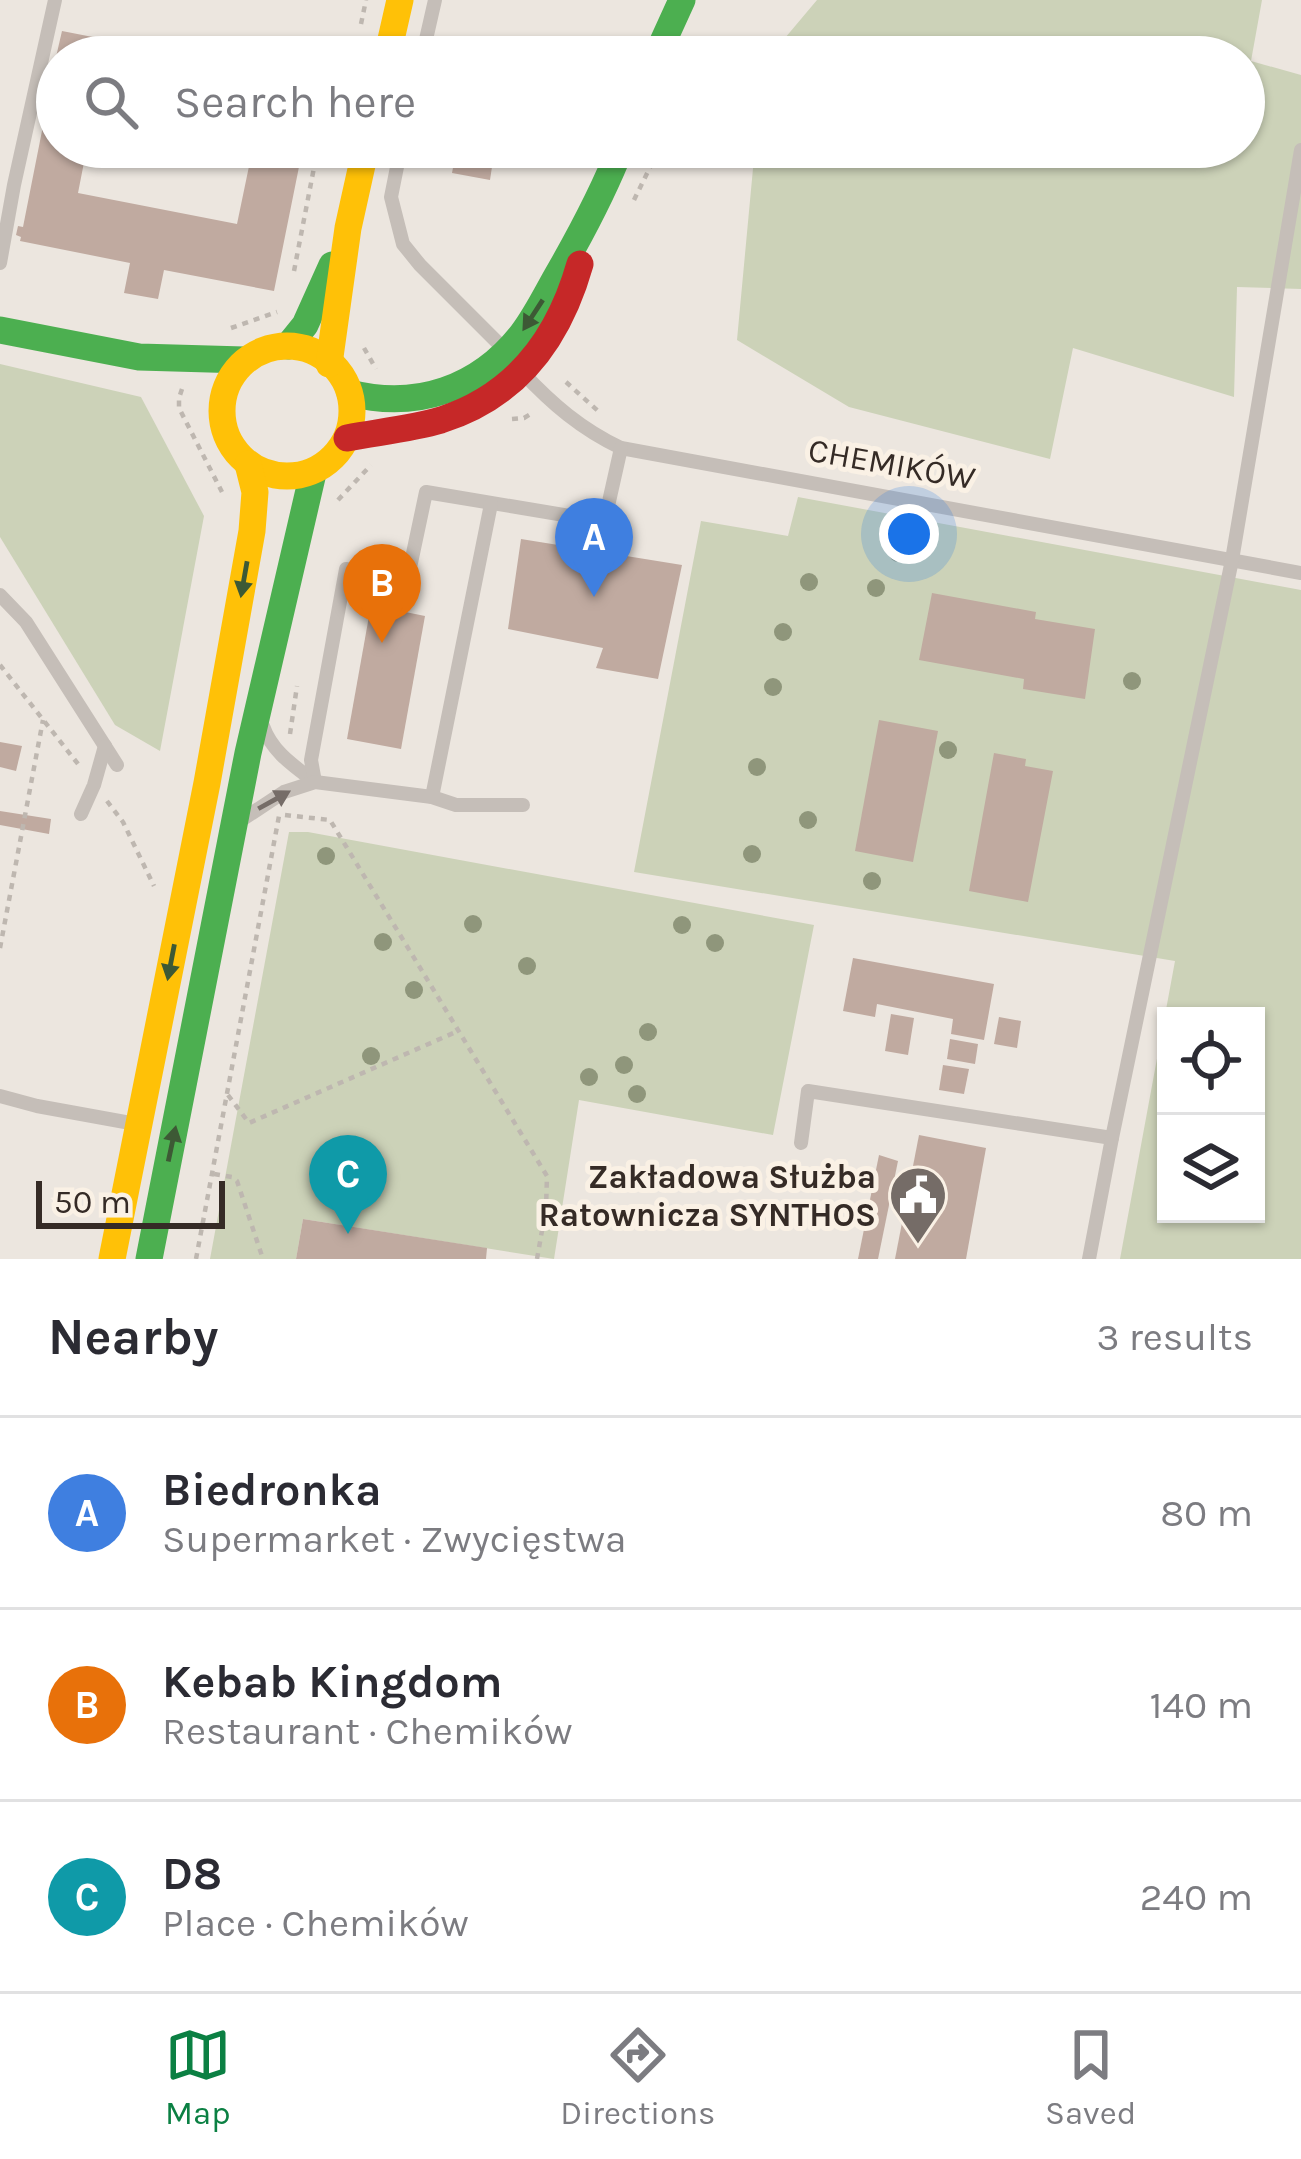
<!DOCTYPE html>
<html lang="en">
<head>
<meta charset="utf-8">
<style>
  body { margin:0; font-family:Karla,sans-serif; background:#f2f2f3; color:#2b2b33 }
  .controls { position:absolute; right:36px; bottom:36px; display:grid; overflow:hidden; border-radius:0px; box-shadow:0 3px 9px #0004 }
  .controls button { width:108px; height:108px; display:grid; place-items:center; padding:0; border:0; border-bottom:3px solid #e1e1e2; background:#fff; color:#2b2b33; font:60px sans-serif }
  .scale { position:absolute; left:36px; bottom:30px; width:189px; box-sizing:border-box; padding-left:12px; border:6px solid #352b26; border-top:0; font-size:33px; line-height:42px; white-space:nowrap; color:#352b26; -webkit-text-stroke:9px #faf1e5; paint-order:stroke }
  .you { position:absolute; left:909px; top:534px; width:42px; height:42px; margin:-30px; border:9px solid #fff; border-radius:50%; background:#1a73e8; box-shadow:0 0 0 18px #1a73e833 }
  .badge { display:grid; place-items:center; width:78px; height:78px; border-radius:50%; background:#0b8043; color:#fff; font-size:39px; font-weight:700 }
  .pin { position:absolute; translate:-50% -99px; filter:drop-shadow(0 3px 6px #0008) }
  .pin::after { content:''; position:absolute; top:63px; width:42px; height:36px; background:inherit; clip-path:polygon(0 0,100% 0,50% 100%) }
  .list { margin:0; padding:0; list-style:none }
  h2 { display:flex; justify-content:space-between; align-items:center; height:156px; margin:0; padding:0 48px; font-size:51px }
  h2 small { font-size:39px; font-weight:400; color:#7c7c81 }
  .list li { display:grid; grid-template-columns:78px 1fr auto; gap:36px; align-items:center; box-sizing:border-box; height:192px; padding:0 48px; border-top:3px solid #e1e1e2 }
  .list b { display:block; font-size:45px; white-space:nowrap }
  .list p { margin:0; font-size:39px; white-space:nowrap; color:#7c7c81 }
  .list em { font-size:39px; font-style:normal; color:#7c7c81 }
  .icon { flex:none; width:66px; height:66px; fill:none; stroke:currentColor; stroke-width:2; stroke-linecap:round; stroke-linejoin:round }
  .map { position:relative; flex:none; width:1301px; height:1259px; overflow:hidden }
  .search { position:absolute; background:#fff; box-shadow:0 3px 9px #0004; left:36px; right:36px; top:36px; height:132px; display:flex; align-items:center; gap:30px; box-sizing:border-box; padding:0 42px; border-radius:66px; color:#7c7c81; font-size:45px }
  .sheet { height:732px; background:#fff }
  nav { display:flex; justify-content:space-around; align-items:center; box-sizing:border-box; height:168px; border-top:3px solid #e1e1e2; background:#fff; font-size:33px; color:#7c7c81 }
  nav a { display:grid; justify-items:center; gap:6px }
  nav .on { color:#0b8043 }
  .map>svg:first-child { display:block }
  .green { fill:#ccd2b8; fill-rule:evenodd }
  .building { fill:#c0aaa0 }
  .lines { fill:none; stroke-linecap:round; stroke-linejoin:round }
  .path { stroke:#beb7b0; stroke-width:4.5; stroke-dasharray:6 6; stroke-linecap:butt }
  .lane { stroke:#c5beb8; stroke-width:14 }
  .fast { stroke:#4caf50; stroke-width:27 }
  .slow { stroke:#ffc107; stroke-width:27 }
  .jam { stroke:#c62828; stroke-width:27 }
  .tree { fill:#8f967b }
  .oneway { fill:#3d5935 }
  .oneway2 { fill:#766d68 }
  .labels { text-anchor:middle; stroke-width:10; stroke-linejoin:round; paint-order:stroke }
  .street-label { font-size:33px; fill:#352b26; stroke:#faf1e5 }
  .poi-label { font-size:33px; font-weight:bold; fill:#352b26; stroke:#faf1e5; text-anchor:end }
</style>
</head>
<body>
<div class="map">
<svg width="1301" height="1259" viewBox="0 0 1301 1259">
  <rect width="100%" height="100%" fill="#ece6df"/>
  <g class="green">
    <path d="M817,0H1262L1251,61L1301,75V289L1237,287L1234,397L1073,348L1050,459L849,407L737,340L755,147H1244V57H769Z"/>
    <path d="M0,364L141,397L204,516L160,751L115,725L0,537Z"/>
    <path d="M798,497L1301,590V1259H1120L1175,961L634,872L701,521L788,536ZM1166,1016H1256V1214H1166Z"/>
    <path d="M289,832H308L814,925L773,1135L579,1100L554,1259L303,1219L296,1259H210Z"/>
  </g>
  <g class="building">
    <path d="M62,31L108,40L105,57H56Z"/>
    <path d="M474,41L511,47L510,57H471Z"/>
    <path d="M55,65L57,66V147H87L78,193L237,224L253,147H303L274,291L164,270L158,299L124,293L130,263L20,241L21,237L16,235L18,226L23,227Z"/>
    <path d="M159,147H183L181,158L158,154Z"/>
    <path d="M457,147H495L490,180L452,173Z"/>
    <path d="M521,539L682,565L658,679L596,668L603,648L508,629Z"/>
    <path d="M932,593L1036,612L1035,619L1095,629L1085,699L1023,689L1024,679L919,660Z"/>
    <path d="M371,605L425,616L401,749L347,739Z"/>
    <path d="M879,720L938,731L913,862L855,851Z"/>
    <path d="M0,742L22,746L16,771L0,767Z"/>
    <path d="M994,753L1026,759L1025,766L1053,771L1028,902L969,891Z"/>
    <path d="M0,811L51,819L49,834L0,825Z"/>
    <path d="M853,958L994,984L984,1040L951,1034L953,1019L877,1004L875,1017L843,1011Z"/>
    <path d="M891,1014L914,1018L908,1055L885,1051Z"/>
    <path d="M999,1017L1021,1021L1017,1048L994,1044Z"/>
    <path d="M950,1039L978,1044L975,1064L947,1059Z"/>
    <path d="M943,1065L969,1069L964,1094L939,1090Z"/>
    <path d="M919,1135L986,1148L966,1259H895Z"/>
    <path d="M879,1155L898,1161L878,1259H858Z"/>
    <path d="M303,1219L487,1248L486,1259H296Z"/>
  </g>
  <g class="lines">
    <g class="path">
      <path d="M361,24L366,0"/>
      <path d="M634,200L660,147"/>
      <path d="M294,271L318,147"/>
      <path d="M231,328L277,312"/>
      <path d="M364,348L376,369"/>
      <path d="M566,382L598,411"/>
      <path d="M182,389L179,398V408L222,492"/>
      <path d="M512,419L524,418L534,412"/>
      <path d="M338,500L371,465"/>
      <path d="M0,665L78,764"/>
      <path d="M290,734L297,686"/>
      <path d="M107,801L123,822L154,886"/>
      <path d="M285,815L330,820L547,1176L546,1208L537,1259"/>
      <path d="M0,948L43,720"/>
      <path d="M228,1095L249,1123L458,1031"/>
      <path d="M214,1174L232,1177L237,1181L263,1259"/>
      <path d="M196,1259L279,816"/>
    </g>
    <g class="lane">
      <path d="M422,57L435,0"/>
      <path d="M401,147L391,197L403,244L420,265L505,350"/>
      <path d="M0,263L14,185L55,0"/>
      <path d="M522,372C552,404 581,429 621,448L1301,573"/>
      <path d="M0,595L26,622L117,765"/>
      <path d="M263,726C272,752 294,766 315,782"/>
      <path d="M315,782L311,760L346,569L408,577L426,492L600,521L608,506L621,448"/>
      <path d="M432,797L491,504"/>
      <path d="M81,814L94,785L105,746"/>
      <path d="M240,821L284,792L315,782L432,797L456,805H523"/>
      <path d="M0,1096L37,1106L136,1124"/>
      <path d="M801,1143L808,1091L1112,1138"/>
      <path d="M1089,1259L1112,1138L1232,560L1301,150"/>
    </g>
    <g class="fast">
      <path d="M656,57L682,0"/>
      <path d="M0,330L139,357L244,360"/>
      <path d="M288,346L305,325L332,265"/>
      <path d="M350,393C416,410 479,389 522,334C535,317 545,297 555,279C580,236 603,193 621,147"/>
      <path d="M149,1259L248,753L313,473"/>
    </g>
    <g class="slow">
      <path d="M387,57L400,0"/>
      <circle cx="287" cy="411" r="65"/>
      <path d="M329,364L348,228L366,147"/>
      <path d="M112,1259L207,783L252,531L255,492L248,464"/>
    </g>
    <path class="jam" d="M347,438C378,432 410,429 441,420C517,396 559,338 580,264"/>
  </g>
  <g class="tree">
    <circle cx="898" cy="553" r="9"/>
    <circle cx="809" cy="582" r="9"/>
    <circle cx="876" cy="588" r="9"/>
    <circle cx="783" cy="632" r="9"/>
    <circle cx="1132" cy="681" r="9"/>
    <circle cx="773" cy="687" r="9"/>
    <circle cx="948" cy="750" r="9"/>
    <circle cx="757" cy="767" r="9"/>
    <circle cx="808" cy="820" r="9"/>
    <circle cx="752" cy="854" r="9"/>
    <circle cx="326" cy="856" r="9"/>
    <circle cx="872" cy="881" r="9"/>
    <circle cx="473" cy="924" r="9"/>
    <circle cx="682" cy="925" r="9"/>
    <circle cx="383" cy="942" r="9"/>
    <circle cx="715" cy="943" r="9"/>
    <circle cx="527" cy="966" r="9"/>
    <circle cx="414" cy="990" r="9"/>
    <circle cx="648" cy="1032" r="9"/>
    <circle cx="371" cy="1056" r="9"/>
    <circle cx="624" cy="1065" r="9"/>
    <circle cx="589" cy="1077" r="9"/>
    <circle cx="637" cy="1094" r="9"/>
  </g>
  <defs><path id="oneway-solid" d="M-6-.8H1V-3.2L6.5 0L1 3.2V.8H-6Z" transform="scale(3)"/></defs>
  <g class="oneway">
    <use href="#oneway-solid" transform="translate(533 315) rotate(123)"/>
    <use href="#oneway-solid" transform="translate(244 579) rotate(100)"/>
    <use href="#oneway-solid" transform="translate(171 962) rotate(101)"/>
    <use href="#oneway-solid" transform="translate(172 1144) rotate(-78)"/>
  </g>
  <use class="oneway2" href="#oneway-solid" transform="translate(274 800) rotate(-29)"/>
  <defs>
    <symbol id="civic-pin" viewBox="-11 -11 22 30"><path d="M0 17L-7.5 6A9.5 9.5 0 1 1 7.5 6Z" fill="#756c67" stroke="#faf1e5"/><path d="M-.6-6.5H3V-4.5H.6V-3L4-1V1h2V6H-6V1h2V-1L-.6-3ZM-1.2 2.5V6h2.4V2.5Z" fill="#fff"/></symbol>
  </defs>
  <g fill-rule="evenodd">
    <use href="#civic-pin" x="885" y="1162" width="66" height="90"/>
  </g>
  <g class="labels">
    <g class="street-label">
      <text transform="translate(892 463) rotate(10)" y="12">CHEMIKÓW</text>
    </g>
    <g class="poi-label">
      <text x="876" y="1188">Zakładowa Służba<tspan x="876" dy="38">Ratownicza SYNTHOS</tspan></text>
    </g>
  </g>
</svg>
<div class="controls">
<button><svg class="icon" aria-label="locate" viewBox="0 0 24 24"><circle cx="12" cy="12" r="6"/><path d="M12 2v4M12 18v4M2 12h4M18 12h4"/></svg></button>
<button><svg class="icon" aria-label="layers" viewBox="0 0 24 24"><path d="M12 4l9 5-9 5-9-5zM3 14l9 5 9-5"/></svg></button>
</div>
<div class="scale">50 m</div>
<div class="you"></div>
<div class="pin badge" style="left:594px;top:597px;background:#3f7fe0">A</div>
<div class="pin badge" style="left:382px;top:643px;background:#e8710a">B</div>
<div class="pin badge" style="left:348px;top:1234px;background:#0f9aa8">C</div>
<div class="search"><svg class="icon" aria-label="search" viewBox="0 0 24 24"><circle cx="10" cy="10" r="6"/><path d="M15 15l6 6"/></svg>Search here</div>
</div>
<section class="sheet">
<h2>Nearby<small>3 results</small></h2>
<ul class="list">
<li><span class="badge" style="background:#3f7fe0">A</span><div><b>Biedronka</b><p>Supermarket · Zwycięstwa</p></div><em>80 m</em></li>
<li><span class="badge" style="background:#e8710a">B</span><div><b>Kebab Kingdom</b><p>Restaurant · Chemików</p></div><em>140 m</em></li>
<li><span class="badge" style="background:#0f9aa8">C</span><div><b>D8</b><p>Place · Chemików</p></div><em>240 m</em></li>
</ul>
</section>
<nav>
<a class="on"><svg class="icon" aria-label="map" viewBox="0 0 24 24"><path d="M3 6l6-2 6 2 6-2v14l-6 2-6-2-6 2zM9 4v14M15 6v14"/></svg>Map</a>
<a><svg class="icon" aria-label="directions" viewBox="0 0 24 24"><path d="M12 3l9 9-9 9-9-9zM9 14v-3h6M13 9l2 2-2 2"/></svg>Directions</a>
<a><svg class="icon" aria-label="saved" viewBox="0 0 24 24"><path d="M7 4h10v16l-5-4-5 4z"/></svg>Saved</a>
</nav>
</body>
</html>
